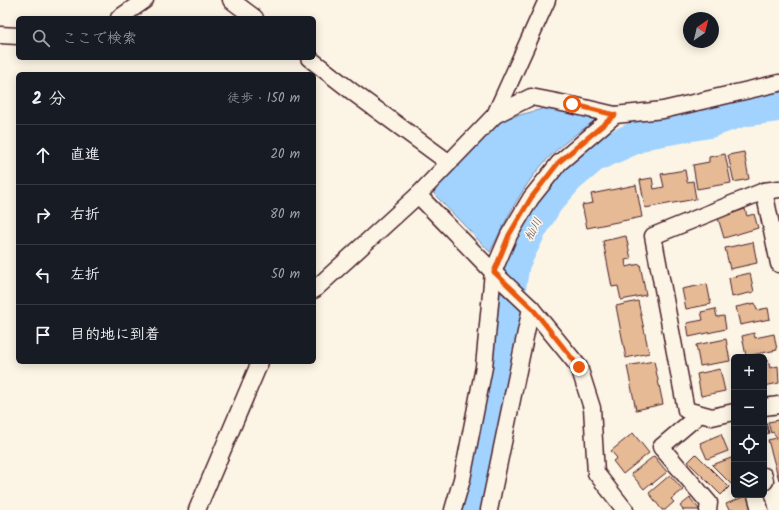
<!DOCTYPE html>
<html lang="ja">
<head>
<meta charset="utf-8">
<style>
  body { margin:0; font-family:Kalam,"Klee One",sans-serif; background:#20242c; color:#f1f3f6 }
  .controls { position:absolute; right:12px; bottom:12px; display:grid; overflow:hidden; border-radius:6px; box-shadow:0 2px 10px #0003 }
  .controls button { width:36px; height:36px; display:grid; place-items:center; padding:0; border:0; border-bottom:1px solid #363941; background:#171b24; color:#f1f3f6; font:20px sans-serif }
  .compass { position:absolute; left:683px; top:12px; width:36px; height:36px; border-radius:50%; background:#171b24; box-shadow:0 2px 10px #0003; rotate:35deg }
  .stop { position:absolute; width:12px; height:12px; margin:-9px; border:3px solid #ea580c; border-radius:50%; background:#fff }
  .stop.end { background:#ea580c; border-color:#fff; box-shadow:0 1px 4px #0008 }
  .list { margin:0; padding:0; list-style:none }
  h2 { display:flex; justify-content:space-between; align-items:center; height:52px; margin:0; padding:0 16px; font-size:17px }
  h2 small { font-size:13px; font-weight:400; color:#9ea1a6 }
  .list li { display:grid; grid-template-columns:26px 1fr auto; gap:12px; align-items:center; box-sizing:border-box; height:60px; padding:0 16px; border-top:1px solid #363941 }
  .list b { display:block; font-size:15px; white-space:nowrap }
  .list em { font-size:13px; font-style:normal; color:#9ea1a6 }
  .icon { flex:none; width:22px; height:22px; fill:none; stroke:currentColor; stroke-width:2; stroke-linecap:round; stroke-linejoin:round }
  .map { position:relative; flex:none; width:779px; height:510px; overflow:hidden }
  .search { position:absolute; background:#171b24; box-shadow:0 2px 10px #0003; left:16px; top:16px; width:300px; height:44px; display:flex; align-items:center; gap:10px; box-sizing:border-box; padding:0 14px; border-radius:6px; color:#9ea1a6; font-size:15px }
  .panel { position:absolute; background:#171b24; box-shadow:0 2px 10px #0003; left:16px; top:72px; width:300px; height:292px; border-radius:6px }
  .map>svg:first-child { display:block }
  .water { fill:#a1d3fe; stroke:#7e8baa }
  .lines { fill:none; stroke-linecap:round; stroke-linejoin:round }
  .river { stroke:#a1d3fe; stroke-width:32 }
  .building { fill:#e5ba95; stroke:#4a1f2b }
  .street-casing { stroke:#4a1f2b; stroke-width:19 }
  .street { stroke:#fcf5e5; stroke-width:16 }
  .route { stroke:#ea580c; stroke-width:5 }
  .labels { text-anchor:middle; stroke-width:3; stroke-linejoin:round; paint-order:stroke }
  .water-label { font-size:12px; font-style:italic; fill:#604c60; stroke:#fcf5e5 }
</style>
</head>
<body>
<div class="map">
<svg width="779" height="510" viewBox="0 0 779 510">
  <rect width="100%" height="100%" fill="#fcf5e5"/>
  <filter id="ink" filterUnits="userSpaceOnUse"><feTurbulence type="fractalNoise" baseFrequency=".025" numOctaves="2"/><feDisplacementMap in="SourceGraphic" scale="8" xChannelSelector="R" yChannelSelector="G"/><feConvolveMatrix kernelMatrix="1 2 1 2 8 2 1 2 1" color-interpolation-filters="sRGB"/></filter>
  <g filter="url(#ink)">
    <path class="water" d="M546,108L597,119C585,128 571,137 560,147C527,175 509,214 490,252L434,194L436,183L501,120Z"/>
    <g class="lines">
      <path class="river" d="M469,510L481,466L514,263L531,229L547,202L569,177L594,156L646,133L709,122L741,111L779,106"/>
    </g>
    <g class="building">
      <path d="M744,152L749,179L734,182L728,155Z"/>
      <path d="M725,154L731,183L697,189L693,165L709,162V157Z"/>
      <path d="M685,170L687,182L693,181L696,199L645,208L640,180L652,178L654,189L664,187L661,174Z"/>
      <path d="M636,185L642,217L587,228L582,205L593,203L591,194Z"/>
      <path d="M745,209L747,216L754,214L758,228L724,238L718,218Z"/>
      <path d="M626,236L631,259L625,260L626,267L640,264L646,295L621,300L618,286L612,287L603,241Z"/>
      <path d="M753,242L757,263L730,269L725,248Z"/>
      <path d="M750,273L754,292L732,297L729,278Z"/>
      <path d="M707,284L711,304L686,309L682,289Z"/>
      <path d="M638,301L649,353L626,358L616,306Z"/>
      <path d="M755,303L757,310L768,308L770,319L740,325L736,307Z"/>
      <path d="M715,309L717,317L724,316L726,329L689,337L687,323L703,320L701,312Z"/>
      <path d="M754,333L755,338L774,334L777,350L746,356L742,336Z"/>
      <path d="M726,339L730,361L700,366L696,345Z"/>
      <path d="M768,360L770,368L778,366L779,383L764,386V361Z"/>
      <path d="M654,361L663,404L636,410L627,366Z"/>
      <path d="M720,369L725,391L701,396L697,374Z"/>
      <path d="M764,416L769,433L764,435Z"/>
      <path d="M779,420V480L768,440L777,438L773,432L771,433L768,422Z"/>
      <path d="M633,433L649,453L623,474L613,461L617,458L611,451Z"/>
      <path d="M721,434L728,451L707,459L700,443Z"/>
      <path d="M696,454L729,487L721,495L688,462Z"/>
      <path d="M654,456L667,472L652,484L651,483L644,489L631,474Z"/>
      <path d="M734,457V487L712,465Z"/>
      <path d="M670,475L683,490L671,499L674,502L665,510H662L649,493Z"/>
      <path d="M748,495L754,510H729L726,504Z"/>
      <path d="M690,498L699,509V510H683L680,506Z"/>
    </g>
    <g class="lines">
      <defs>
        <g id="street">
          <path d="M231,0L255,18"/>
          <path d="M119,18L145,0"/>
          <path d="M0,35L18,36"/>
          <path d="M309,58L354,93L448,162"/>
          <path d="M495,115L531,97L572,105L615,115"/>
          <path d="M764,191L779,264"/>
          <path d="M418,195L493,272L531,308L489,510"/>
          <path d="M314,290L418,195L495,115L547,0"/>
          <path d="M531,308L579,367L592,408L596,473L625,510"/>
          <path d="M764,407L779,405"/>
          <path d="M734,412L712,417L686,410L653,236L764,191L779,189"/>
          <path d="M700,414L661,447L709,503L708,510"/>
          <path d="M764,476L765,481L764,482"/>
          <path d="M756,495L760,510"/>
          <path d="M197,510L260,362"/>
          <path d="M453,510L462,479L484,367L493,272L509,235L531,198L559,163L615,115L663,110L779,83"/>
        </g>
      </defs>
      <use href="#street" class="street-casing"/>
      <use href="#street" class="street"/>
    </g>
  </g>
  <g class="lines" filter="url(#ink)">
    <path class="route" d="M572,104L615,115L559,162L531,198L509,235L494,272L532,308L579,367"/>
  </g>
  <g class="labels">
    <g class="water-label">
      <text transform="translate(533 229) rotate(-62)" y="4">杣川</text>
    </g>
  </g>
</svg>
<div class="controls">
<button>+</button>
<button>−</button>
<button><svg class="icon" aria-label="locate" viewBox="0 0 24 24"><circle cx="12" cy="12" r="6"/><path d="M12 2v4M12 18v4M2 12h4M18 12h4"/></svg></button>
<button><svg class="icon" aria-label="layers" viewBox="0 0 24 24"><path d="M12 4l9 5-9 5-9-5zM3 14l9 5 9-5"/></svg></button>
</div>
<svg class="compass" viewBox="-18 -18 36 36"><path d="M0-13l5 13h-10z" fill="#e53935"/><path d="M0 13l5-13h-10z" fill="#9ea1a6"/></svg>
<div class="stop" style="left:572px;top:104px"></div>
<div class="stop end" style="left:579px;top:367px"></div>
<div class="search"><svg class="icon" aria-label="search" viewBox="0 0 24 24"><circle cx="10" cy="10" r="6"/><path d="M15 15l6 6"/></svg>ここで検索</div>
<section class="panel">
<h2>2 分<small>徒歩 · 150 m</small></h2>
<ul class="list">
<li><svg class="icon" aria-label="ahead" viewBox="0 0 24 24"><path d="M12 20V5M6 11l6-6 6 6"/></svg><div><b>直進</b></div><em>20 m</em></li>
<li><svg class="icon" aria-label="right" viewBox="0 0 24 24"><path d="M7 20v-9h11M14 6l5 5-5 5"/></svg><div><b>右折</b></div><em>80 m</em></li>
<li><svg class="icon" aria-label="left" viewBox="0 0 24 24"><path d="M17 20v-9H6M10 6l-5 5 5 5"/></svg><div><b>左折</b></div><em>50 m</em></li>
<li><svg class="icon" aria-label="arrive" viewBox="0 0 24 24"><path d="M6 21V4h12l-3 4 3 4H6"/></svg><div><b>目的地に到着</b></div></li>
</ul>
</section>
</div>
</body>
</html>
